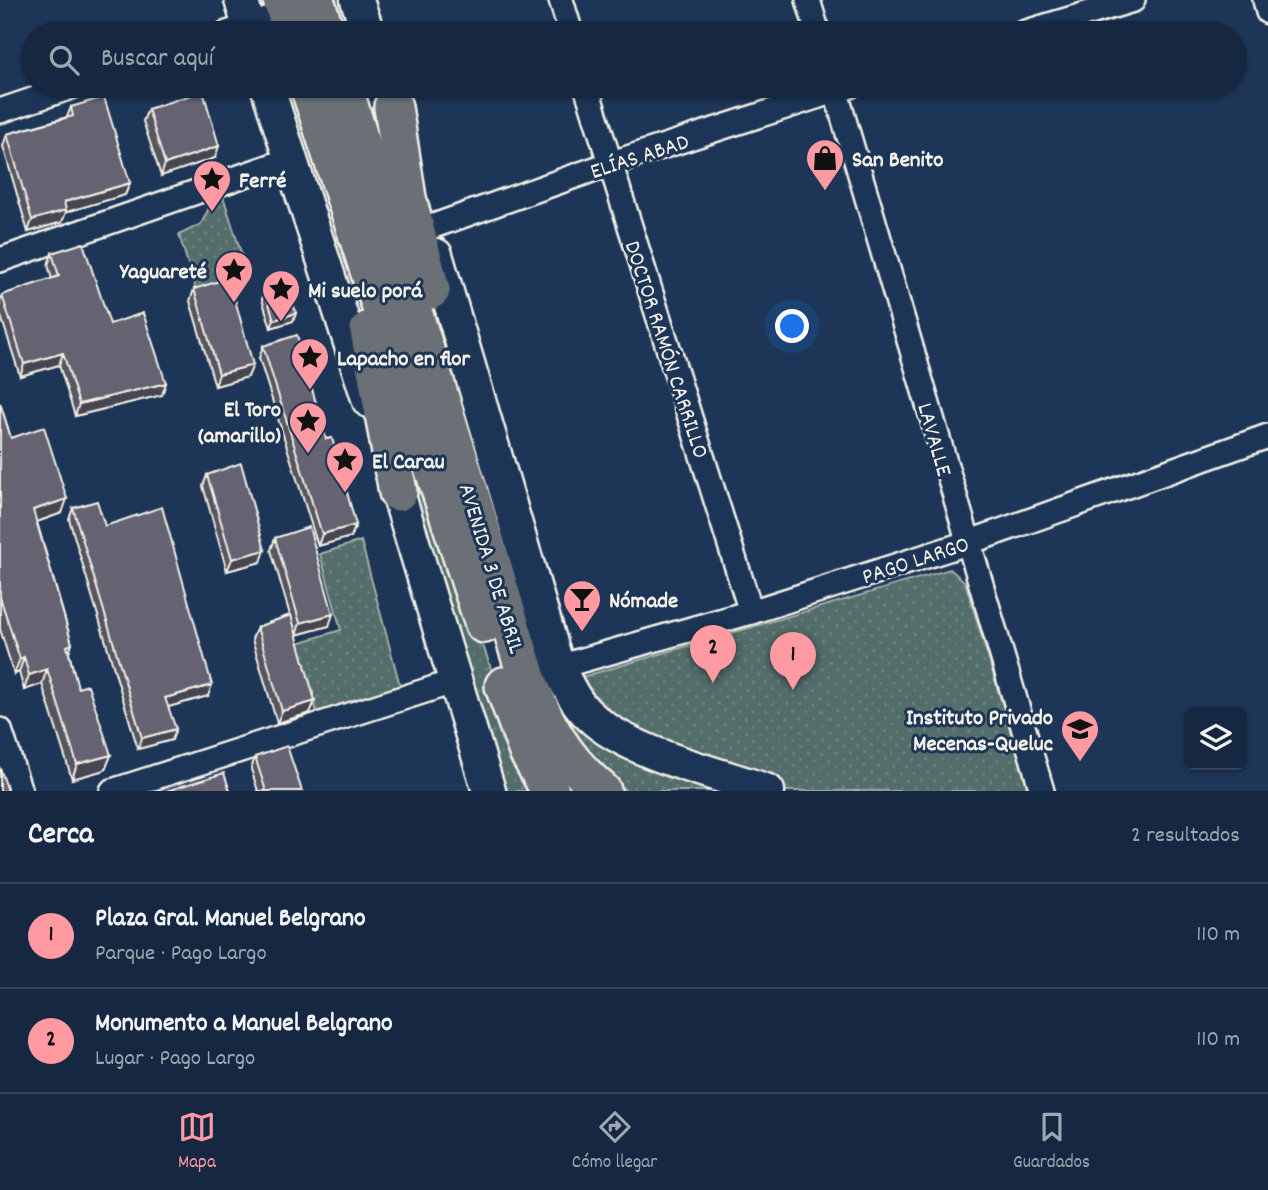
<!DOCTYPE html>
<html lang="es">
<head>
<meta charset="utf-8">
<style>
  body { margin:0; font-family:Dekko,sans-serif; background:#23344c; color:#f1f3f6 }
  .controls { position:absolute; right:21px; bottom:21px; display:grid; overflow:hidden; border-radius:10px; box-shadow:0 2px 5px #0004 }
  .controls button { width:63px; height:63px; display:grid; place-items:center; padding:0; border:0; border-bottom:2px solid #35445a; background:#162841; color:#f1f3f6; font:35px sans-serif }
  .you { position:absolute; left:793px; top:327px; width:24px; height:24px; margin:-18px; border:5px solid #fff; border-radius:50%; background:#1a73e8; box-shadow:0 0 0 10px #1a73e833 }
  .badge { display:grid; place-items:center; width:46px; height:46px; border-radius:50%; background:#ff9aa2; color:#111; font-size:23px; font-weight:700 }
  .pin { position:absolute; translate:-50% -58px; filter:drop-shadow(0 2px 4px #0008) }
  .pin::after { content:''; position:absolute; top:37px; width:24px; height:21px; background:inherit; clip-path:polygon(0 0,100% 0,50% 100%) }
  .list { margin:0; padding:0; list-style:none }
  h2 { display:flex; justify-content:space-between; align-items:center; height:91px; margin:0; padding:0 28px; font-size:30px }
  h2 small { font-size:23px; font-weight:400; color:#9ea6b1 }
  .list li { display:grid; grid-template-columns:46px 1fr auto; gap:21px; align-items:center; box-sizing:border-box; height:105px; padding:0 28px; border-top:2px solid #35445a }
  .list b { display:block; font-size:26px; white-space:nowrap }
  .list p { margin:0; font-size:23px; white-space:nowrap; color:#9ea6b1 }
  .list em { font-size:23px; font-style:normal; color:#9ea6b1 }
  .icon { flex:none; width:38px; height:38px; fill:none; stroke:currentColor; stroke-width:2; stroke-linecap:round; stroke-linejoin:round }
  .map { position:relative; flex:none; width:1268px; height:791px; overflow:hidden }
  .search { position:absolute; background:#162841; box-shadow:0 2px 5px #0004; left:21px; right:21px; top:21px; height:77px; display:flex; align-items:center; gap:18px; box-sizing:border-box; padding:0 24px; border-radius:38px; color:#9ea6b1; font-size:26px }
  .sheet { height:301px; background:#162841 }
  nav { display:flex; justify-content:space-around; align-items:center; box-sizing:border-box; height:98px; border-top:2px solid #35445a; background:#162841; font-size:19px; color:#9ea6b1 }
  nav a { display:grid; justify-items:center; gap:4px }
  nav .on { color:#ff9aa2 }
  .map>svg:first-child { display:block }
  .green { fill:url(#green-dots); stroke:#a4afa9; stroke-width:2 }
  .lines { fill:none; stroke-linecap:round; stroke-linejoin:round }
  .minor-casing { stroke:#f4f1e8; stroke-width:28 }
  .secondary-casing { stroke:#f4f1e8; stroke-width:37 }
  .trunk-casing { stroke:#f4f1e8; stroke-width:42 }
  .minor { stroke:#1d3557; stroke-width:23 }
  .secondary { stroke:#1d3557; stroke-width:32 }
  .trunk { stroke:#6a7074; stroke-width:37 }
  .wall { fill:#575461; stroke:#f4f1e8; stroke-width:2 }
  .shaded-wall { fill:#47454f; stroke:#f4f1e8; stroke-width:2 }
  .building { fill:#656271; stroke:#f4f1e8; stroke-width:2 }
  .labels { text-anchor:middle; stroke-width:6; stroke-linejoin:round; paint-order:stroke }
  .street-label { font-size:23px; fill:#f4f1e8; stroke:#1d3557 }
  .poi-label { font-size:23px; font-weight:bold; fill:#f4f1e8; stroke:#1d3557; text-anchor:start }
</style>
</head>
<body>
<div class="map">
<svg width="1268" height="791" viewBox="0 0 1268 791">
  <defs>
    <pattern id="green-dots" width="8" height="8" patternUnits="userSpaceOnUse" patternTransform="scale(1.75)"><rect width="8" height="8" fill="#536d6a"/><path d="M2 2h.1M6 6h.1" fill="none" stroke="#6c827f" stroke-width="1.8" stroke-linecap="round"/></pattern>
  </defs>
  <rect width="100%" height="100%" fill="#1d3557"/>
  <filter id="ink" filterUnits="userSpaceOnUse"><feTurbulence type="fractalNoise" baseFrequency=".0143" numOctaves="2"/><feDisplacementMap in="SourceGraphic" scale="14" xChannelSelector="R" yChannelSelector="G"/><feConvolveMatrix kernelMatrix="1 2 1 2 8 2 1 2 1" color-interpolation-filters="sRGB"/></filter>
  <g filter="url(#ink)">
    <g class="green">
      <path d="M223,196L247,272L196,289L179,235L201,224L213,200Z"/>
      <path d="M407,420L511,728L543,791H501L396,433Z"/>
      <path d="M474,423L580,717L740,791H626L564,733L497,532Z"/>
      <path d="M361,541L401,689L317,713L298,643L341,630L320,554Z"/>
      <path d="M950,569L965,582L1029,791H787L659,748L594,702L582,677Z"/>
    </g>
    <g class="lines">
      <defs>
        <g id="minor">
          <path d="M561,0L571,33"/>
          <path d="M808,0L818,33"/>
          <path d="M1265,0L1268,12"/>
          <path d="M227,33L297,10"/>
          <path d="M1023,33L1133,0"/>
          <path d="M586,86L751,612"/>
          <path d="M834,86L1042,791"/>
          <path d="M0,111L74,86"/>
          <path d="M428,228L609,164L850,86"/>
          <path d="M0,260L291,159"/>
          <path d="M558,667L751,612L967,543L1268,436"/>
          <path d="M0,730L20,791"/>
          <path d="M112,791L456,681"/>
        </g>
        <g id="secondary">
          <path d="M241,0L251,33"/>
          <path d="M357,0L368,33"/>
          <path d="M267,86L369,401"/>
          <path d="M436,255L558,667C567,684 575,703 590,716C628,753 717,773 768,791"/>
          <path d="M391,470L489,791"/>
        </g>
        <g id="trunk">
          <path d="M282,0L292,33"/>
          <path d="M315,0L326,33"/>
          <path d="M309,86L484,624"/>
          <path d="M343,86L527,678C544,723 564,760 602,791"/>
          <path d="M393,107L407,198L431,290"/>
          <path d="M369,330L398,492"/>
          <path d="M504,686L528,752L550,791"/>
        </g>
      </defs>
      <use href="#minor" class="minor-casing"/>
      <use href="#secondary" class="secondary-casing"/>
      <use href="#trunk" class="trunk-casing"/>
      <use href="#minor" class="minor"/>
      <use href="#secondary" class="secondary"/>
      <use href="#trunk" class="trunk"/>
    </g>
    <g class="wall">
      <path d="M71,107L130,183L125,195L66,212L62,222L28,232L3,146L7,134L67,117Z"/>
      <path d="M148,109L215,158L161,176L143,121Z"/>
      <path d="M52,253L110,324L162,395L75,416L59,365L20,376L0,313V302L2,295L52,279L48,265Z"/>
      <path d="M194,289L248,377L215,386L190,301Z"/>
      <path d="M265,291L296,313L293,321L271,328L262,299Z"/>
      <path d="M263,346L351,537L318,546L259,358Z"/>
      <path d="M0,403L11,438L62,513L37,522L72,644L69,653L78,688L111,755L105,770L72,779L42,684L24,690L19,672L14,674L0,629Z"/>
      <path d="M207,475L261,562L227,571L203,486Z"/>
      <path d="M73,508L208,696L168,707L172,740L138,749L69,519Z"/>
      <path d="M275,538L329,626L296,635L315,701L310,713L277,723L252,639L257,627L290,615L271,550Z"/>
      <path d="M255,757L302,791H258L251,769Z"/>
    </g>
    <g class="shaded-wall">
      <path d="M219,146L215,158L161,176L165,164Z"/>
      <path d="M130,183L125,195L66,212L62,222L28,232L32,220L64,202Z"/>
      <path d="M296,313L293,321L271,328L274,320Z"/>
      <path d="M63,353L59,365L20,376L24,364Z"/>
      <path d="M253,365L248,377L215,386L219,374Z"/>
      <path d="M166,383L162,395L75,416L79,404Z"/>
      <path d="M67,499L62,513L28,525L33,510Z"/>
      <path d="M356,525L351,537L318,546L322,534Z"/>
      <path d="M265,550L261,562L227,571L232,559Z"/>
      <path d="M333,614L329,626L296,635L300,623Z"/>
      <path d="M24,657L19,672L14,674L20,659Z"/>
      <path d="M47,669L42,684L24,690L29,675Z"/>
      <path d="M212,685L208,696L161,709L165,698Z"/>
      <path d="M315,701L310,713L277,723L282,711Z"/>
      <path d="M176,729L172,740L138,749L142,738Z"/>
      <path d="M111,755L105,770L72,779L77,764Z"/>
    </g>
    <g class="building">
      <path d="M203,91L219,146L165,164L148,109Z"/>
      <path d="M104,97L130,183L64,202L66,210L32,220L7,134L73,116L71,107Z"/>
      <path d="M83,243L110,324L143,313L166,383L79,404L63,353L24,364L2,295L59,276L52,253Z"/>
      <path d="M229,278L253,365L219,374L194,289Z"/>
      <path d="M287,283L296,313L274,320L265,291Z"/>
      <path d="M297,335L326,439L332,438L356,525L322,534L263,346Z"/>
      <path d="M0,403L11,438L44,427L67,499L33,510L72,644L67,646L78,688L88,685L111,755L77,764L47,669L29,675L24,657L20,659L0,597Z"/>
      <path d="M241,463L265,550L232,559L207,475Z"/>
      <path d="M97,501L105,526L162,507L212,685L165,698L176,729L142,738L73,508Z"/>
      <path d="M309,527L333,614L300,623L275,538Z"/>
      <path d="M291,615L315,701L282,711L257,627Z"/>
      <path d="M287,746L302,791H266L255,757Z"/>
      <path d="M0,768L8,791H0Z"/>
      <path d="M224,773L230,791H166Z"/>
    </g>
  </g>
  <defs>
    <symbol id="shop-pin" viewBox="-11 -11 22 30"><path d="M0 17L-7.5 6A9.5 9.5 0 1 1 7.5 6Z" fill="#ff9aa2" stroke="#1d3557"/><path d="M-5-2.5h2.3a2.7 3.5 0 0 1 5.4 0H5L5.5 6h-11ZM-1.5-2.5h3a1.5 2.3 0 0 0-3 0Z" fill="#111"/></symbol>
    <symbol id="sight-pin" viewBox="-11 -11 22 30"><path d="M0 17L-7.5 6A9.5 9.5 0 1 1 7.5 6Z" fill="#ff9aa2" stroke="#1d3557"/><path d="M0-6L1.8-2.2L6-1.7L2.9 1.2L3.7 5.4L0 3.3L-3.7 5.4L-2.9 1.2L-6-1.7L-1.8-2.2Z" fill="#111"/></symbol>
    <symbol id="bar-pin" viewBox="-11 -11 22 30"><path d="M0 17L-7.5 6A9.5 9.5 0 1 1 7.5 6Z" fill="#ff9aa2" stroke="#1d3557"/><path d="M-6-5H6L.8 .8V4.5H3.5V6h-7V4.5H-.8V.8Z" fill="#111"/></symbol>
    <symbol id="school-pin" viewBox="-11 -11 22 30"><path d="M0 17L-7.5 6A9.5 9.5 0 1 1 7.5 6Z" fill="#ff9aa2" stroke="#1d3557"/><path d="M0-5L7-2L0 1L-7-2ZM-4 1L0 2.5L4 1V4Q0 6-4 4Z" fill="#111"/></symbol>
  </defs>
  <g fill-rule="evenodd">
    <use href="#shop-pin" x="803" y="136" width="44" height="60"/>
    <use href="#sight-pin" x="190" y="157" width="44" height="60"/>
    <use href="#sight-pin" x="212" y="248" width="44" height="60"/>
    <use href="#sight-pin" x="259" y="267" width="44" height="60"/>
    <use href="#sight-pin" x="288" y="335" width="44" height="60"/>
    <use href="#sight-pin" x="286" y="399" width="44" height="60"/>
    <use href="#sight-pin" x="323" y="438" width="44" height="60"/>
    <use href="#bar-pin" x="560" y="577" width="44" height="60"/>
    <use href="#school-pin" x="1058" y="707" width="44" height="60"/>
  </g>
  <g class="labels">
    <g class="street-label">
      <text transform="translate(639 155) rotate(-18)" y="8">ELÍAS ABAD</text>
      <text transform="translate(668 349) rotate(72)" y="8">DOCTOR RAMÓN CARRILLO</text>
      <text transform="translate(936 439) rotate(74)" y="8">LAVALLE</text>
      <text transform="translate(915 559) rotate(-18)" y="8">PAGO LARGO</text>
      <text transform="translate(493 568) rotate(73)" y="8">AVENIDA 3 DE ABRIL</text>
    </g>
    <g class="poi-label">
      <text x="852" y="166">San Benito</text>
      <text x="239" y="187">Ferré</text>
      <text x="207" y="278" text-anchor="end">Yaguareté</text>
      <text x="308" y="297">Mi suelo porá</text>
      <text x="337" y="365">Lapacho en flor</text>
      <text x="281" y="416" text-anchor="end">El Toro<tspan x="281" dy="26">(amarillo)</tspan></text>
      <text x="372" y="468">El Carau</text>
      <text x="609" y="607">Nómade</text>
      <text x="1053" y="724" text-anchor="end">Instituto Privado<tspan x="1053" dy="26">Mecenas-Queluc</tspan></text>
    </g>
  </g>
</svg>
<div class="controls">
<button><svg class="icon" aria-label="layers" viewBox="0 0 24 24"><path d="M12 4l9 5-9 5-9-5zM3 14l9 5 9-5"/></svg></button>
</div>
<div class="you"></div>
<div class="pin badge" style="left:793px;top:690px">1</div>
<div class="pin badge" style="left:713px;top:683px">2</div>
<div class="search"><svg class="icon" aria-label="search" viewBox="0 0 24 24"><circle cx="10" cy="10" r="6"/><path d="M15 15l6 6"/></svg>Buscar aquí</div>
</div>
<section class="sheet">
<h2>Cerca<small>2 resultados</small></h2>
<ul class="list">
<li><span class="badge">1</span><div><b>Plaza Gral. Manuel Belgrano</b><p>Parque · Pago Largo</p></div><em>110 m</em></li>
<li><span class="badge">2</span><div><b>Monumento a Manuel Belgrano</b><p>Lugar · Pago Largo</p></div><em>110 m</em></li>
</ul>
</section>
<nav>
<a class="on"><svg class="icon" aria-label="map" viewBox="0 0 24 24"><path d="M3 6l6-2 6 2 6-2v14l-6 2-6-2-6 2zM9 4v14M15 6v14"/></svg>Mapa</a>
<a><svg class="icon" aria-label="directions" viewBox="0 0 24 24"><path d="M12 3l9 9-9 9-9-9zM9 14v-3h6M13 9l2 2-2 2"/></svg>Cómo llegar</a>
<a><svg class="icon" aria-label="saved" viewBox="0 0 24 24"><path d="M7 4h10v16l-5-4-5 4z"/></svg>Guardados</a>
</nav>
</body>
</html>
